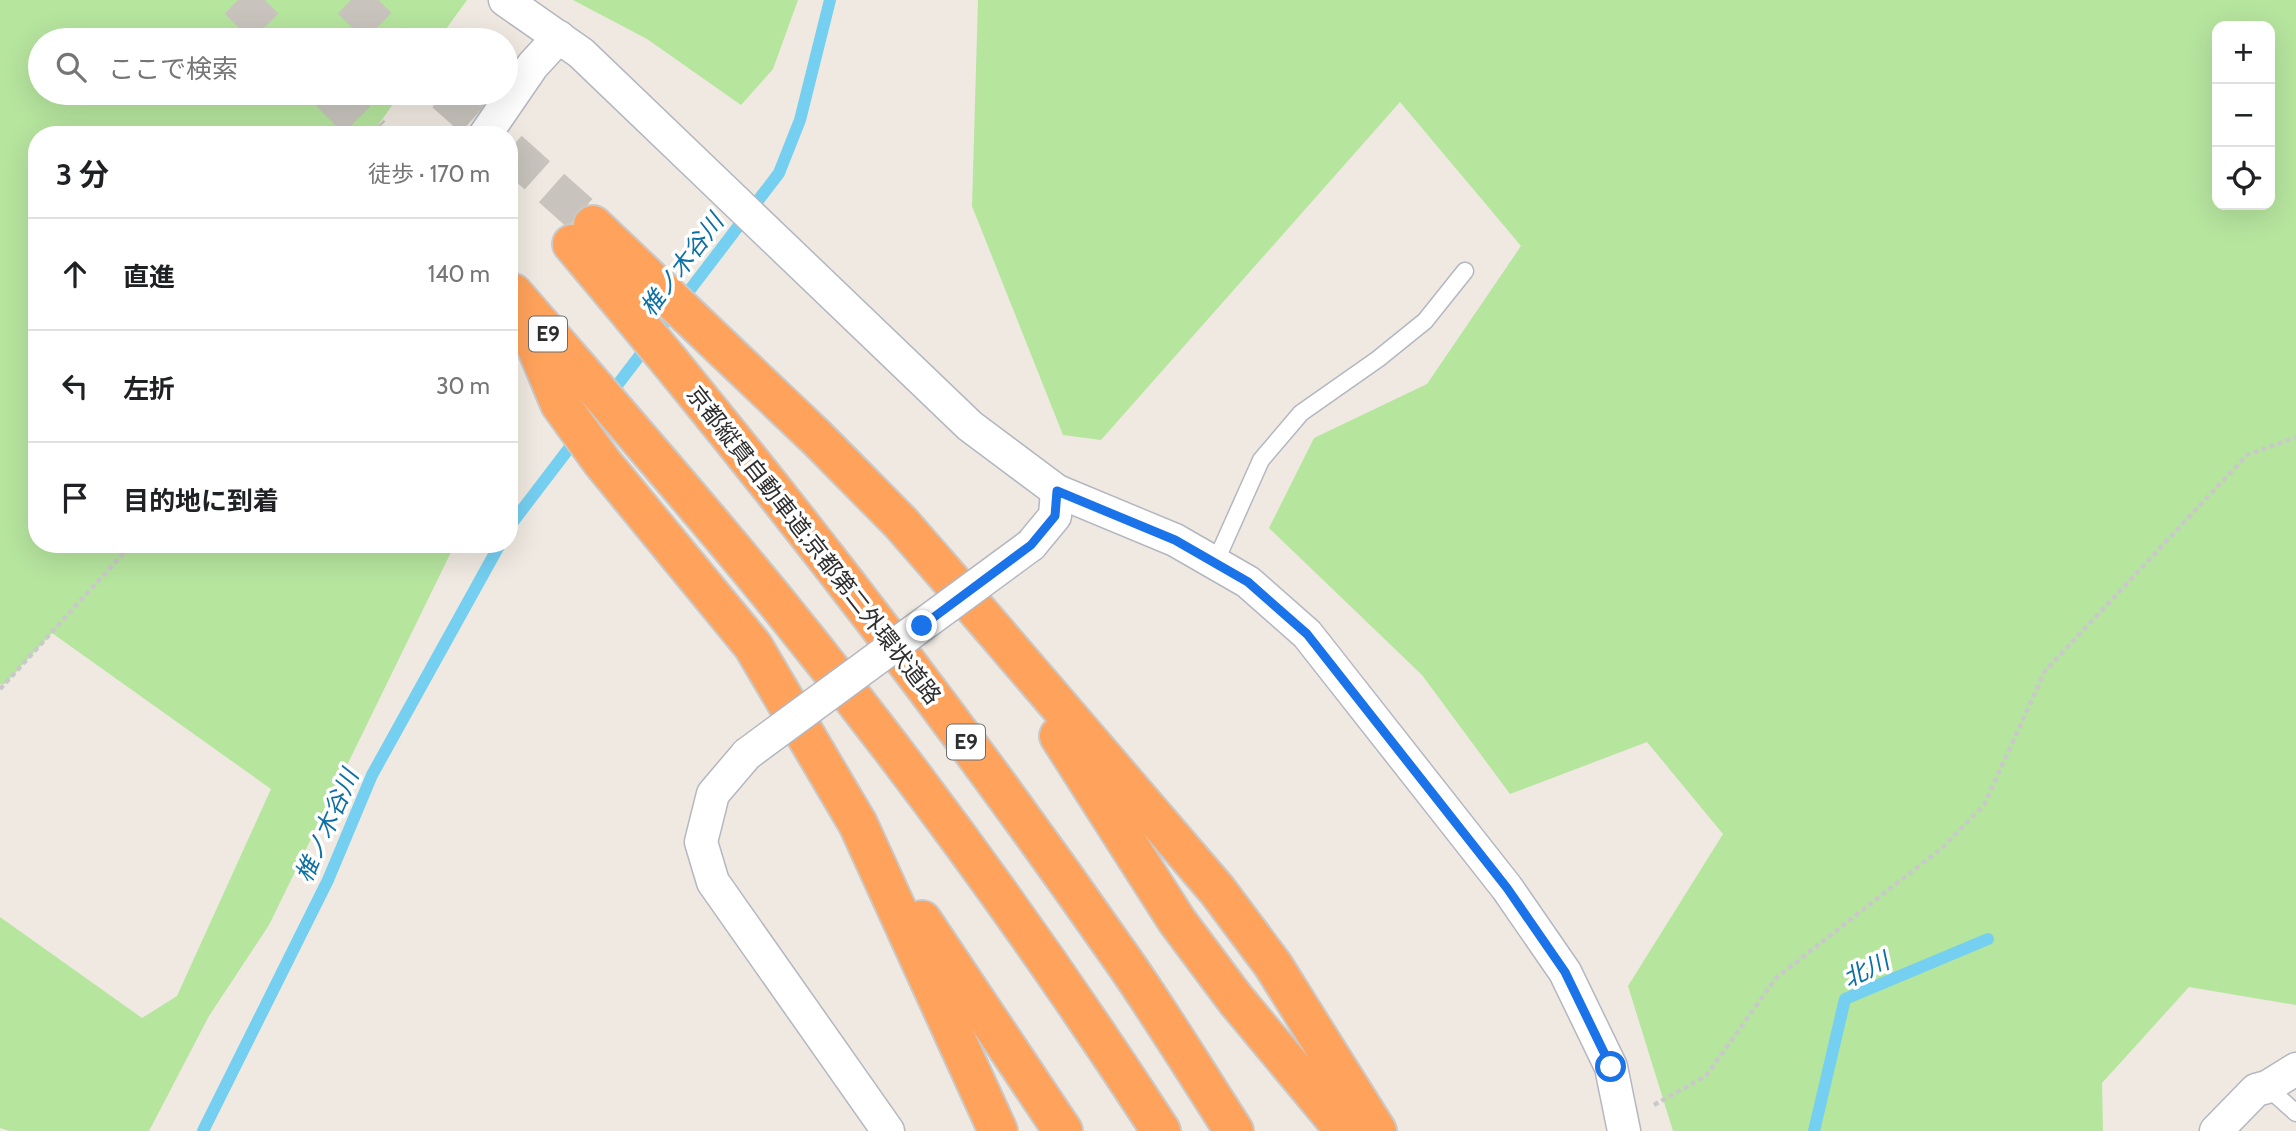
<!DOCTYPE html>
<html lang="ja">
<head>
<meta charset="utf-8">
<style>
  body { margin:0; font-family:Cabin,"Noto Sans JP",sans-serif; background:#f6f6f6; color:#202124 }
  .controls { position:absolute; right:21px; top:21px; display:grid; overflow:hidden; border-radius:14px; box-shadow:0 7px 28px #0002 }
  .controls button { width:63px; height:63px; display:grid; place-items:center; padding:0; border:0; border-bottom:2px solid #e0e0e0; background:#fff; color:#202124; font:35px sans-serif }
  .stop { position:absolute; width:21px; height:21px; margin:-16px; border:5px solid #1a73e8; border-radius:50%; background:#fff }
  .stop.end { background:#1a73e8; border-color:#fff; box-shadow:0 2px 7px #0008 }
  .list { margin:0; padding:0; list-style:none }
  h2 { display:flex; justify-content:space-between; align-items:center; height:91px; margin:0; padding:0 28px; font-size:30px }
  h2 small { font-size:23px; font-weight:400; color:#757577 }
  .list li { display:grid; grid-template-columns:46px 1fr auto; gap:21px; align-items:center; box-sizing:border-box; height:112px; padding:0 28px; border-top:2px solid #e0e0e0 }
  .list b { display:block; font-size:26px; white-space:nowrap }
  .list em { font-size:23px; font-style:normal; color:#757577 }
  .icon { flex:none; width:38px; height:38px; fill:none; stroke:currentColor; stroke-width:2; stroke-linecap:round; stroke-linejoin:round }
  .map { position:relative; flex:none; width:2296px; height:1131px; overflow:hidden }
  .search { position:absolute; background:#fff; box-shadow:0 7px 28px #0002; left:28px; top:28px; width:490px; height:77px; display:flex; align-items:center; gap:18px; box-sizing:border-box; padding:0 24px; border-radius:38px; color:#757577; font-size:26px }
  .panel { position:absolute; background:#fff; box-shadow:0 7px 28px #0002; left:28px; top:126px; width:490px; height:427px; border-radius:28px }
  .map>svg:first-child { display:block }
  .green { fill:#b6e59e; fill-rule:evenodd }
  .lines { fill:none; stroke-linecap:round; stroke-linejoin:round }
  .stream { stroke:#75cff0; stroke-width:12 }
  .highway-tunnel { stroke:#c8c4bd; stroke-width:38; stroke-dasharray:38 19; stroke-linecap:butt }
  .lane-casing { stroke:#b4b7c1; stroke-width:19 }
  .street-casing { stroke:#b4b7c1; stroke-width:35 }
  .highway-casing { stroke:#c9c9c9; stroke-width:42 }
  .path { stroke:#c9c9c9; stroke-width:4.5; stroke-dasharray:5 3.5; stroke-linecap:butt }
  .lane { stroke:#fff; stroke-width:16 }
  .street { stroke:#fff; stroke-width:32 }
  .highway { stroke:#ffa35c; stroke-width:38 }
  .street-bridge-casing { stroke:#b4b7c1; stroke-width:35; stroke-linecap:butt }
  .street-bridge { stroke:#fff; stroke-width:32 }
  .route { stroke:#1a73e8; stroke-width:9 }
  .labels { text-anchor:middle; stroke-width:7; stroke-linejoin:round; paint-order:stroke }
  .shield { fill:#fff; stroke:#6d6d6d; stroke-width:2 }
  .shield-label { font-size:21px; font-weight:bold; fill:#2e2e2e }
  .street-label { font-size:23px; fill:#2e2e2e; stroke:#fff }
  .water-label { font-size:24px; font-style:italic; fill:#0d6fa3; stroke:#fff }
</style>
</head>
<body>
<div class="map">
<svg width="2296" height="1131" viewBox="0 0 2296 1131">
  <rect width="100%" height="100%" fill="#efe9e1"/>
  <g class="green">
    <path d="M0,0H467L438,40H40V93H401L371,135H37V544H455L269,925L209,1016L149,1131H10L0,1128V917L142,1018L177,996L271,789L52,633L5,684H0Z"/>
    <path d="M573,0H798L773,69L741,105L647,39Z"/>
    <path d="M978,0H2296V1005L2189,987L2102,1083L2103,1131H1673L1628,986L1723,834L1647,742L1510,794L1422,675L1269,528L1314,438L1427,384L1521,246L1400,102L1101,440L1063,435L972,206ZM2270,26V205H2217V26Z"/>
  </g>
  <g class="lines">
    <g class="stream">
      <path d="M509,527L779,173L800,120L830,0"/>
      <path d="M203,1131L328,880L372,775L500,544"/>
      <path d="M1814,1131L1845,999L1988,939"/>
    </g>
    <g class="highway-tunnel">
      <path d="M238,0L278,40"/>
      <path d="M351,0L392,40"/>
      <path d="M330,93L372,135"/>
      <path d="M445,93L492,135"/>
      <path d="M509,150L593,225"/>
    </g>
    <defs>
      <g id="lane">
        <path d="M1215,563L1261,460L1301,413L1378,359L1425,321L1465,271"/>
        <path d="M2267,1087L2296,1113"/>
      </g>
      <g id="street">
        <path d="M505,0L581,53L970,426L1057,491L1175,540L1248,582L1307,634L1507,888L1565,972L1611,1067L1624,1131"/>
        <path d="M485,135L533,65L559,37"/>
        <path d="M1031,545L1055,516L1057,491"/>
        <path d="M747,754L713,794L701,842L713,882L888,1131"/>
        <path d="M2216,1131L2256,1090L2267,1087L2296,1069"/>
      </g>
      <g id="highway">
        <path d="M593,225L817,438L901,523L982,616L1217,890L1273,965L1377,1131"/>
        <path d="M572,244C767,475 952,715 1125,963C1163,1018 1198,1075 1234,1131"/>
        <path d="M513,293C602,396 693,499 779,605C916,774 1043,949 1161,1131"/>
        <path d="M527,325L560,404L602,462L753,646L858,824L998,1131"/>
        <path d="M1059,736L1177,921L1236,1000L1345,1131"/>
        <path d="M922,920L1063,1131"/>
      </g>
    </defs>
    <use href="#lane" class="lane-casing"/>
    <use href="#street" class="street-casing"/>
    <use href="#highway" class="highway-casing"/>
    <g class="path">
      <path d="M0,689L132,544"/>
      <path d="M1654,1105L1706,1076L1776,978L1943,847L1984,805L2045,671L2247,455L2296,437"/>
    </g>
    <use href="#lane" class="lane"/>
    <use href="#street" class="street"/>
    <use href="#highway" class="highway"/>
    <defs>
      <path id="street-bridge" d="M747,754L1031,545"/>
    </defs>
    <use href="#street-bridge" class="street-bridge-casing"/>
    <use href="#street-bridge" class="street-bridge"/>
  </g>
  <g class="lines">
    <path class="route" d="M922,626L1031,545L1055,516L1057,491L1175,540L1248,582L1307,634L1507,888L1565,972L1611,1067"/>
  </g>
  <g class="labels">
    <g class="shield">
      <rect x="529" y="316.5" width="38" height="35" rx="5"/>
      <rect x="947" y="724.5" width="38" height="35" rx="5"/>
    </g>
    <g class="shield-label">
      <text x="548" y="341">E9</text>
      <text x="966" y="749">E9</text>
    </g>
    <g class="street-label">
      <text transform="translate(814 545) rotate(52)" y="8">京都縦貫自動車道;京都第二外環状道路</text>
    </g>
    <g class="water-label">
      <text transform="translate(682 265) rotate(-53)" y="8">椎ノ木谷川</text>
      <text transform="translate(327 826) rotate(-66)" y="8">椎ノ木谷川</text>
      <text transform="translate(1866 970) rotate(-26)" y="8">北川</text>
    </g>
  </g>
</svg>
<div class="controls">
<button>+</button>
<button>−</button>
<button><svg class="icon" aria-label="locate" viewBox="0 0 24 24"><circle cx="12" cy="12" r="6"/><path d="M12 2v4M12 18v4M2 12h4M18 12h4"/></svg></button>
</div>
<div class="stop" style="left:1611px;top:1067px"></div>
<div class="stop end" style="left:922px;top:626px"></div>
<div class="search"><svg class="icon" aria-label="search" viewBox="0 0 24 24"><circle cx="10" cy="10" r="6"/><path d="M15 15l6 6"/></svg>ここで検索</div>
<section class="panel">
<h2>3 分<small>徒歩 · 170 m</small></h2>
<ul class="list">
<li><svg class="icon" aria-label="ahead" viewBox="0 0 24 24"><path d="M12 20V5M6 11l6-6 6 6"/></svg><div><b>直進</b></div><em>140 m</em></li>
<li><svg class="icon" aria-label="left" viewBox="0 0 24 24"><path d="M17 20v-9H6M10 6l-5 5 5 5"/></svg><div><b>左折</b></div><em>30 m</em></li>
<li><svg class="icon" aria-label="arrive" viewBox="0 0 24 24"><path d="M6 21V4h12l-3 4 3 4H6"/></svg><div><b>目的地に到着</b></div></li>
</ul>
</section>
</div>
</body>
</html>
